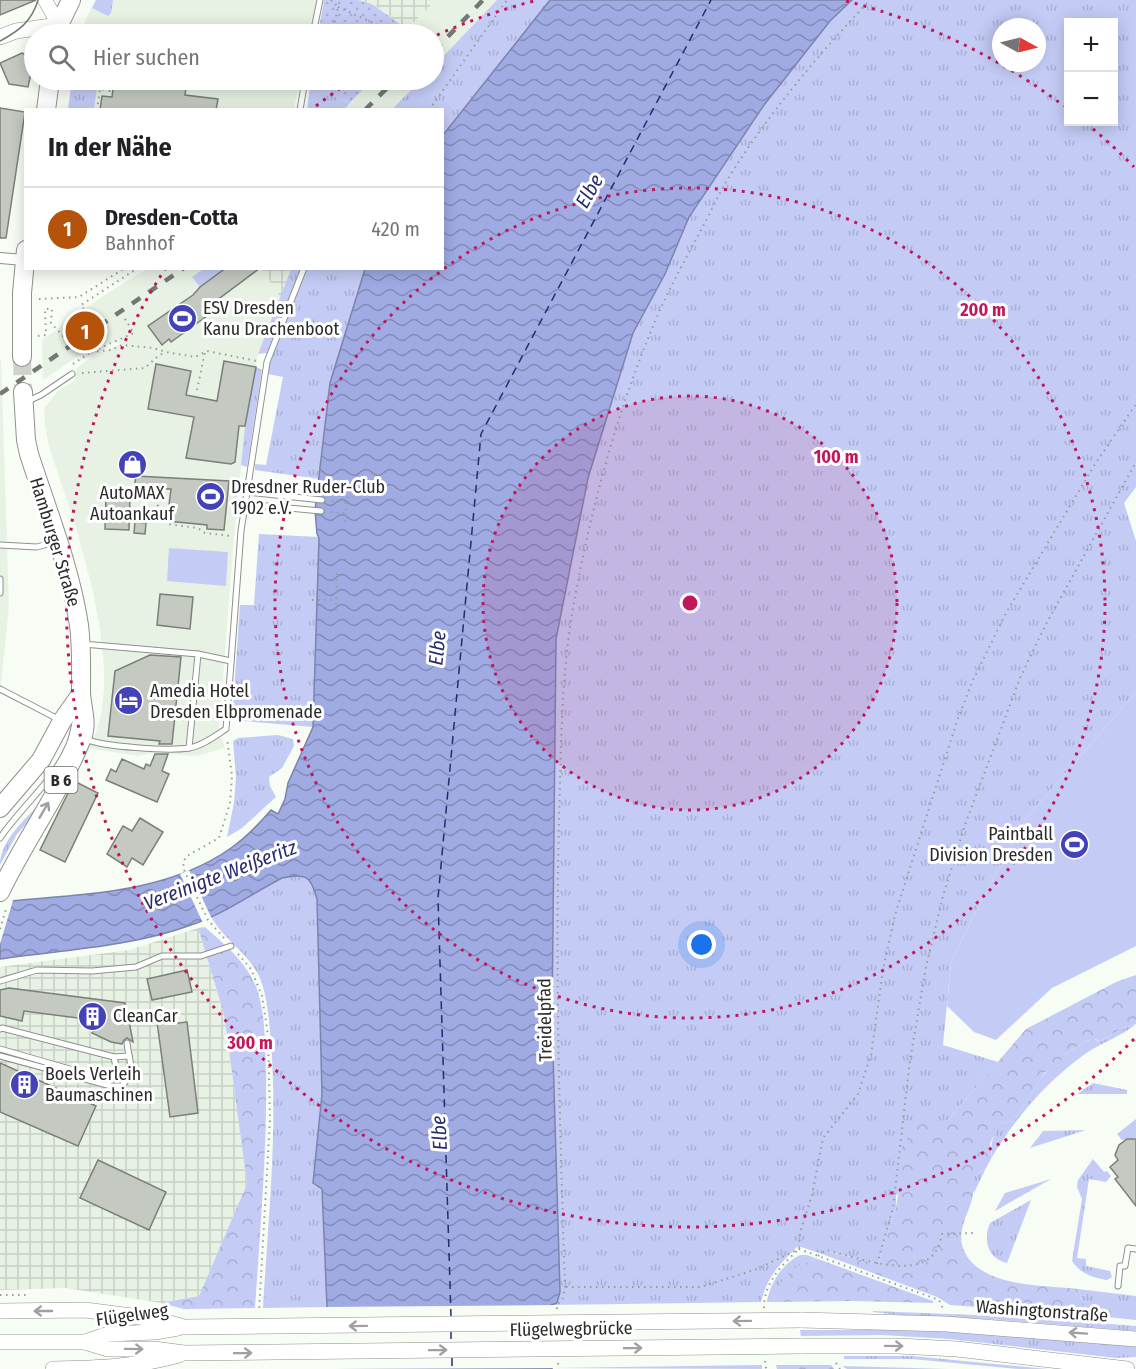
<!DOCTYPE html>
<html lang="de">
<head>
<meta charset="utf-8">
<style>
  body { margin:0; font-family:"Fira Sans Condensed",sans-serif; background:#f6f6f6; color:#202124 }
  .controls { position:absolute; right:18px; top:18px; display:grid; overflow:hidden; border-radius:0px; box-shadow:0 3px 15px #0003 }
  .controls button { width:54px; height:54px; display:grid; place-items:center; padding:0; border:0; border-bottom:2px solid #e0e0e0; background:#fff; color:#202124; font:30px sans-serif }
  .compass { position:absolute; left:992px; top:18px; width:54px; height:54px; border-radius:50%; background:#fff; box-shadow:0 3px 15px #0003; rotate:97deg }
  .you { position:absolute; left:702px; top:945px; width:21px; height:21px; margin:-15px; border:4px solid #fff; border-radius:50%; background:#1a73e8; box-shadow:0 0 0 9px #1a73e833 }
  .badge { display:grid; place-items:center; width:39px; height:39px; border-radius:50%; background:#b45309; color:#fff; font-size:20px; font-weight:700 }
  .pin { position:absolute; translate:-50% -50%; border:3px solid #fff; box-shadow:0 2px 6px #0006 }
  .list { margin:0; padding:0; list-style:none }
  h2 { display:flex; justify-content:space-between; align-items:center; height:78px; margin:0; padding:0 24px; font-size:26px }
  h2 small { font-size:20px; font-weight:400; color:#757577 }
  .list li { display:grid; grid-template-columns:39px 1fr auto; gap:18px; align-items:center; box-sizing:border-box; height:84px; padding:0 24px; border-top:2px solid #e0e0e0 }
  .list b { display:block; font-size:22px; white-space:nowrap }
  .list p { margin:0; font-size:20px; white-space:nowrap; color:#757577 }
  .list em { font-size:20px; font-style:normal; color:#757577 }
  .icon { flex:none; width:33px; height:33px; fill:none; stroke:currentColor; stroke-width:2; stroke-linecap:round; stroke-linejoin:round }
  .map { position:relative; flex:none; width:1136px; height:1369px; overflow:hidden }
  .search { position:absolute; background:#fff; box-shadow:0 3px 15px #0003; left:24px; top:24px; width:420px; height:66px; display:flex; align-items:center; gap:15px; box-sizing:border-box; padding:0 21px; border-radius:33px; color:#757577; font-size:22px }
  .panel { position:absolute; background:#fff; box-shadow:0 3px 15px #0003; left:24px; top:108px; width:420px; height:162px; border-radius:0px }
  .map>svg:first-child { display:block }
  .built { fill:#e7f2e4 }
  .industrial { fill:url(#industrial-grid) }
  .grass { fill:url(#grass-tufts); fill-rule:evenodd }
  .forest { fill:url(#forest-crowns) }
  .garden { fill:url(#garden-dots) }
  .pitch { fill:#c4ccf6 }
  .water { fill:url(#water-waves); stroke:#7d84ab; stroke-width:1.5 }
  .pier { fill:#f7fcf5 }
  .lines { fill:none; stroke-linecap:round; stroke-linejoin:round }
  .ferry { stroke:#292b6d; stroke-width:1.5; stroke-dasharray:8 6; stroke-linecap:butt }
  .building { fill:#c4c9c2; stroke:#7a7f78; stroke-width:1.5 }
  .primary-tunnel { stroke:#ced2cc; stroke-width:18; stroke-dasharray:18 9; stroke-linecap:butt }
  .service-casing { stroke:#8d928c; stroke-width:7 }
  .minor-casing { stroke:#8d928c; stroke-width:12 }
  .tertiary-casing { stroke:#8d928c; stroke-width:15 }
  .secondary-casing { stroke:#8d928c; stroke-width:16 }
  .primary-casing { stroke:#8d928c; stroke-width:20 }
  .path { stroke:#989c96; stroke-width:2; stroke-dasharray:1.5 4.5; stroke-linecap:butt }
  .service { stroke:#fff; stroke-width:5 }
  .minor { stroke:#fff; stroke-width:10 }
  .tertiary { stroke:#fff; stroke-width:14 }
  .secondary { stroke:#fff; stroke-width:15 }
  .primary { stroke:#fff; stroke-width:18 }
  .tram { stroke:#747772; stroke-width:1.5 }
  .rail { stroke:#747772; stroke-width:4.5; stroke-dasharray:10 10; stroke-linecap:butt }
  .secondary-bridge-casing { stroke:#8d928c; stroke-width:16; stroke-linecap:butt }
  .secondary-bridge { stroke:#fff; stroke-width:15 }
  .oneway { stroke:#9fa09f }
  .ring { fill:none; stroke:#c2185b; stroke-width:3; stroke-dasharray:3 6 }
  .labels { text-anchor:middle; stroke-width:6; stroke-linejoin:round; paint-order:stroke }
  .shield { fill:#fff; stroke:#6a6b69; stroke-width:1.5 }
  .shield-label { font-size:16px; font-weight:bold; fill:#2a2c29 }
  .poi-label { font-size:18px; fill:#2a2c29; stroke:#fff; text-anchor:start }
  .street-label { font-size:18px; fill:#2a2c29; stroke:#fff }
  .water-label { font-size:20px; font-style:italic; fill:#292b6d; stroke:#fff }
  .centre { fill:#c2185b; stroke:#fff; stroke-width:3 }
  .ring-label { font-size:18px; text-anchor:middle; font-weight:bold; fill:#c2185b; stroke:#fff; stroke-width:6; stroke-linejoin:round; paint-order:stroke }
</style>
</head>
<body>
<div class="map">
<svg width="1136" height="1369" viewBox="0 0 1136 1369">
  <defs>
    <pattern id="industrial-grid" width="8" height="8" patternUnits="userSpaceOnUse" patternTransform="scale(1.5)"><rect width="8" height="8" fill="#e7f2e4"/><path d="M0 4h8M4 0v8" fill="none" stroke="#c6d0c4"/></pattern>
    <pattern id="grass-tufts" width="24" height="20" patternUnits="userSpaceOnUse" patternTransform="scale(1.5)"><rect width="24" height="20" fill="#c4ccf6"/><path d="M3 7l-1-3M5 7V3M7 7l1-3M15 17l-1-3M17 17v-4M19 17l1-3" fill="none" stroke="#a9afd3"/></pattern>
    <pattern id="forest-crowns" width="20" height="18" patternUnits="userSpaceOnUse" patternTransform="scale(1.5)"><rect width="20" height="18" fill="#c4ccf6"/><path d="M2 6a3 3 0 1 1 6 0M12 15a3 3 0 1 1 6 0" fill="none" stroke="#a9afd3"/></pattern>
    <pattern id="garden-dots" width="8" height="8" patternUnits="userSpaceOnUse" patternTransform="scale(1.5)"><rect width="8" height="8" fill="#c4ccf6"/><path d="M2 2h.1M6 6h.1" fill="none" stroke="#a9afd3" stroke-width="1.8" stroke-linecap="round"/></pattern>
    <pattern id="water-waves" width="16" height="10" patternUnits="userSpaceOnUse" patternTransform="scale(1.5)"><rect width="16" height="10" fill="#a0aae3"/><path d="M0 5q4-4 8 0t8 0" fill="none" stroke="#838bb8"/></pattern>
  </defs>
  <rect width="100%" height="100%" fill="#f7fcf5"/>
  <g class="built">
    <path d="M96,0H317L309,34H81L87,16Z"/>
    <path d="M436,0H497L434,66V34H403Z"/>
    <path d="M72,80H300L294,109L68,110Z"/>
    <path d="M372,80H421L391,109L345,110Z"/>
    <path d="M147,269H262L280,297L258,354L245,426L233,549L219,730L225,748L196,756L153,753L138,756L88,748L96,732L101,715L104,690V669L100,629L93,591L75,524L49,447L45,425L44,408L59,390L74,381L77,368L93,356L123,343L111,342L89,349L43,380L42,340L103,296Z"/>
    <path d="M1,359L9,607L0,692V359Z"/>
  </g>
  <g class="industrial">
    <path d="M358,0H436L407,29L373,4Z"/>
    <path d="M262,269H291L280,297Z"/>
    <path d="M198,928L224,1014L247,1184L199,1296L161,1303L66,1288L0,1290V967L129,950Z"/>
  </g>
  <g class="grass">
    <path d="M96,0H113L111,13L108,16L92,8Z"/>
    <path d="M497,0H550L443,135L442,110H391L421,80H434V66Z"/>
    <path d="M852,0H1136V487L1124,503L1136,541V692L1025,820L974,915L951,963L943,1045L998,1062L948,1120L896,1196V1207L878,1264L827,1251L822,1254L798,1246C779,1265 768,1275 761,1302L551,1305L560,1291L552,1020L556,639L588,478L633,333L665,274L689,217L764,105L830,21ZM1068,22H1114V122H1068ZM1001,27H1037V63H1001Z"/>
    <path d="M84,28L105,30L119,34H81Z"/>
    <path d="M72,80H98L94,109H68Z"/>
    <path d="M310,85L350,103L345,109L307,110Z"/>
    <path d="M204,269H226L200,287L192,277Z"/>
    <path d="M291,269H365L330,383L319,479L255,470V464L266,465L283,377L268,374L270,360L266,353L258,354Z"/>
    <path d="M256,367L262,370L247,467L241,465L245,426Z"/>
    <path d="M259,534L319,537L313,727L232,720L240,605H254Z"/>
    <path d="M278,735L293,739L294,746L282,768L269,777L270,786L276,797L242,828L227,837L234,803L236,777L233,741L238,738Z"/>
    <path d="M39,804L42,806L17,834L0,865C0,841 24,821 39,804Z"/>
    <path d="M296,875C312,878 313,884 317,898L322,1079L320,1186L322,1189L327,1307L263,1308C268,1220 278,1131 271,1043C269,1021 268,997 259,976C248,953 220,936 211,916L282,878Z"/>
    <path d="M1136,1024C1122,1036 1101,1043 1085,1054C1046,1082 1017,1116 992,1157C990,1143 993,1135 1001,1123L1014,1121L1041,1078L1046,1072L1051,1070L1063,1055L1089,1040L1093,1038L1099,1042L1119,1030Z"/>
    <path d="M1093,1083L1127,1090V1094H1077Z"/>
    <path d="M1136,1119V1138L1122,1140L1117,1134Z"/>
    <path d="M1086,1130L1030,1148L1043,1131Z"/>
    <path d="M1093,1159L1104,1172L1107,1171L1111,1176L1106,1182L1089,1179L1077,1258L1086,1259V1266L1110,1271L1112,1277L1107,1280C1092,1277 1082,1275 1072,1261L1082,1199L1077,1187L1078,1180Z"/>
    <path d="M986,1168L974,1193L971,1183L973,1177Z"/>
    <path d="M1051,1179L995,1211L1005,1193Z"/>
    <path d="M1031,1200L1007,1263C987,1259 983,1239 990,1223Z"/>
    <path d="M800,1255H807L818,1259C794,1265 780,1279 773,1302H767C770,1283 782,1264 800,1255Z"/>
    <path d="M1078,1289L1136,1296V1320L1088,1315Z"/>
    <path d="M873,1311L1023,1317L1136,1326V1331L988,1319L900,1315L873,1312Z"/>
    <path d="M800,1330H929L1136,1345V1357L1116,1358L950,1339L881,1335L801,1336Z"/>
    <path d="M844,1356H912L1048,1369H1019L912,1359H844Z"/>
    <path d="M762,1365V1369L551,1368Z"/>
    <path d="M842,1366L948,1369H847Z"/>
  </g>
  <g class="forest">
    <path d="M205,927C226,946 246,961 257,989C266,1016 265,1048 266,1075C267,1153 260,1231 255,1308L184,1309L161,1303L199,1296L247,1184L224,1014L198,928Z"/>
    <path d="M1136,975V1024L1119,1030L1099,1042L1096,1039L1089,1040L1063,1055L1058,1070L1045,1072L1014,1121L1001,1123L992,1139L990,1144L992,1157L986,1168L973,1177C971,1183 974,1189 973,1195C970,1211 958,1227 962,1245C974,1288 1043,1285 1078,1289L1088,1315L950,1305L937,1297L822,1254L826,1251L878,1264L896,1207L909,1126L948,1120L1026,1029L1116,982Z"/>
    <path d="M818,1259L933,1301V1303L853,1301L773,1302C781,1276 791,1266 818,1259Z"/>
    <path d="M776,1365H831L834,1369H777Z"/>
  </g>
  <g class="garden">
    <path d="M324,0H358L372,4L407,29L403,34H318Z"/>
    <path d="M311,80H372L350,103L310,85Z"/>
  </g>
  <g class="pitch">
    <path d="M169,548L228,552L226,586L167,581Z"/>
    <path d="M1136,692V946L1052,988L996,1040L974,1032L947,1006L951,963L974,915L1025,820Z"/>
  </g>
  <path class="water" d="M550,0H852L830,21L764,105L689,217L665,274L633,333L588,478L556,639L552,1020L560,1292L557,1303L551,1305L552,1369H335L327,1307L322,1189L313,1183L322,1094L317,899C311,875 305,873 282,878C253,893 222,915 191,925C131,947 63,950 0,959V902C77,894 165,895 231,848C247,837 259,824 271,810L278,814L285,799L288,783L313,727L319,538L317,534L315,510L330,383L365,269L442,268L443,135Z"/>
  <g class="pier">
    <path d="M189,870L212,919L203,923L180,874Z"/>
    <path d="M14,897L0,944V899Z"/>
    <path d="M559,1305L554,1307V1368L332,1369L324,1307Z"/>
  </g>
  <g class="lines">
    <g class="ferry">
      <path d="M451,1317L438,898L481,434L711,0"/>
      <path d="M451,1331V1344"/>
      <path d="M452,1358V1369"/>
    </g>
  </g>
  <g class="building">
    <path d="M0,0H36L0,15Z"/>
    <path d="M22,53L34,60L28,87L9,84L0,63Z"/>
    <path d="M114,80H145V83L186,88L185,95L218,99L216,110H100L102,96L112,97Z"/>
    <path d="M0,108L25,112L6,238H0Z"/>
    <path d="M226,268H260L212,304L214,307L206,313L207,316L171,342L169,339L162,345L148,326L193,295L200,287Z"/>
    <path d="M224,361L256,367L245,426H239L235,462L231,464L186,458L194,417L148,409L156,364L191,371L186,395L217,401Z"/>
    <path d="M136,476L229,481L224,530L207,529V525L167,521L171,489L134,488Z"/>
    <path d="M106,496L130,497L129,530L105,529Z"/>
    <path d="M135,522L146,523L145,534L134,533Z"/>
    <path d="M160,594L193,597L190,629L157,625Z"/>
    <path d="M150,655L181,657L172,744H159L160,741L108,736L115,671Z"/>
    <path d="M155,754H168L162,771L169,774L157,802L106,780L111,769L116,772L122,759L144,769L146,764L150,766Z"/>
    <path d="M74,781L98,793L65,862L40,850Z"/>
    <path d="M140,818L163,832L143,865L132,858L127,867L107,854L123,826L132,831Z"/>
    <path d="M187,970L192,992L152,1000L147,979Z"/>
    <path d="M9,988L125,1003L124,1016L129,1021L133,1042L127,1038L124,1040L122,1044L111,1042L92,1033L101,1021L24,1011L22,1021L0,1016V990Z"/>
    <path d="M170,1021V1024L187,1022L198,1113L170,1117L157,1022Z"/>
    <path d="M0,1063L96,1106L78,1146L0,1112Z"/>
    <path d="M1127,1139H1136V1206L1115,1179L1118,1177L1110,1167L1118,1160L1115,1155L1119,1145Z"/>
    <path d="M98,1160L166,1192L149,1230L80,1198Z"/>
  </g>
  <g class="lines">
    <path class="primary-tunnel" d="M22,357L23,392"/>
    <defs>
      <g id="service">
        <path d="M313,34L320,0"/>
        <path d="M300,110L305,80"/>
        <path d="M28,401L41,395L72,374"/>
        <path d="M246,492L322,500"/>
        <path d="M245,504L321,511"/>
        <path d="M0,545L37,547L55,542"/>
        <path d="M0,579V593"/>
        <path d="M83,644L198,654L189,748"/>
        <path d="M198,654L231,661"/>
        <path d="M0,689L60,720"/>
        <path d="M86,739C102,747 170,751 189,748C202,746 215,736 226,729L241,531L267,362L304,268"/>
        <path d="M0,838C21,807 52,783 68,747C73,737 74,725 77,714"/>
        <path d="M0,981L37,970L92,971L136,967L162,956H201L231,946"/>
        <path d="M0,1029L2,1028L114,1057L129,1056"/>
        <path d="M0,1049L101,1078L115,1077L117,1072L114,1057"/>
        <path d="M0,1056L111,1086H122C137,1069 129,1063 127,1043"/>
        <path d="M1118,1286L1120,1266H1125L1128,1248L1136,1249"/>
      </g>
      <path id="minor" d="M0,258L24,260"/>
      <path id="tertiary" d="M45,0L59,25"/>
      <g id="secondary">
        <path d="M0,37L16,31L59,25"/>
        <path d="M0,1311L85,1310L155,1319L184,1327"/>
        <path d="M801,1320L946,1324L1136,1339"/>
        <path d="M0,1342H85L108,1349H154L184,1353"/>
        <path d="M85,1342L108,1334L155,1332L178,1328"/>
        <path d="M801,1346H898L957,1349L1127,1369"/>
        <path d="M53,1369C97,1368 136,1367 179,1355"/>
      </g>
      <g id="primary">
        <path d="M57,34L59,25L71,0"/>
        <path d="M46,110L50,80"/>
        <path d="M22,357V293L26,250"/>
        <path d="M0,808L41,760L62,721L81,694"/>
        <path d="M0,892C25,840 61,791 82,738C88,723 82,709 81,693C81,670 82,648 79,625C70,566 47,510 29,454L26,440L23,392"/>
      </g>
    </defs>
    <use href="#service" class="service-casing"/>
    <use href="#minor" class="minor-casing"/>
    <use href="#tertiary" class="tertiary-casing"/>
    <use href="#secondary" class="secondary-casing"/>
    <use href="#primary" class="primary-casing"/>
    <g class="path">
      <path d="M331,0L338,7L332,34"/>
      <path d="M338,7L397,34"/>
      <path d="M99,80L98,89H100"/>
      <path d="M321,81L322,80"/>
      <path d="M159,85V80"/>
      <path d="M97,110L100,89L110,91L111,80"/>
      <path d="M429,110L507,0"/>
      <path d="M39,299L79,297L125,268"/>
      <path d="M87,314L81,305L138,268"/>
      <path d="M38,336L46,335L45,309H52L51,323L64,337"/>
      <path d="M91,352L111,350L122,345L153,348L166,352L195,357L207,351L257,361"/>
      <path d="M73,364L91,352L134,333L123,316"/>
      <path d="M82,373L145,368L158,356L166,352"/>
      <path d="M197,390L205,352"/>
      <path d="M152,494L167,524L198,528L205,533L232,536"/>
      <path d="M332,501L347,502"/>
      <path d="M331,512L346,513"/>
      <path d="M345,522L348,492"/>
      <path d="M312,600H336"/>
      <path d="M336,611L337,571"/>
      <path d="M0,929L7,906"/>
      <path d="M224,938L208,920L184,870L183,862L187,856L219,838L230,803L232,776L227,738"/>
      <path d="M238,954L251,969L262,996L268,1035L270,1119L259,1312"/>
      <path d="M818,1256L826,1250C854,1256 922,1284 938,1247C940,1243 941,1238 942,1234L975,1233"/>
      <path d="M877,1264L893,1208L910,1060L926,967L943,896L965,825L1020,678L1045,626L1136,462"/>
      <path d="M566,1287H701L757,1269L799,1249L939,1300L943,1309"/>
      <path d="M0,1295H30"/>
      <path d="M764,1308C764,1282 782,1265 799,1249L800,1233L812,1195L823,1138L858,1094L871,1055L883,970L895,915L957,721L973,680L1006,613L1095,464L1136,404"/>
      <path d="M557,1309V1305L563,1298L565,1287C560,1132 555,976 559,820C561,750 561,677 573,608C590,512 616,414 654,324C667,292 684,262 700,232C710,214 718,195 729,177C769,113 818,55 870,0"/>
      <path d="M765,1361L766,1369"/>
      <path d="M558,1363L559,1369"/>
      <path d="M836,1363L840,1369"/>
    </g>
    <use href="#service" class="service"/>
    <use href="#minor" class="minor"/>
    <use href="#tertiary" class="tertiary"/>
    <use href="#secondary" class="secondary"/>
    <use href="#primary" class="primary"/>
    <path class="tram" d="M0,41C19,31 32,21 38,0"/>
    <g class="rail">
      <path d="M434,51L483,0"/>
      <path d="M365,110L395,80"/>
      <path d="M0,394L184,268"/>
    </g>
    <defs>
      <g id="secondary-bridge">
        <path d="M184,1327L801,1320"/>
        <path d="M184,1353L801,1346"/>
      </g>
    </defs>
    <use href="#secondary-bridge" class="secondary-bridge-casing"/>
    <use href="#secondary-bridge" class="secondary-bridge"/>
  </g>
  <defs><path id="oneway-shaft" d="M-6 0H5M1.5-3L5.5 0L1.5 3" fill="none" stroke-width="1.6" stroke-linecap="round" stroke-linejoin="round" transform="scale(1.5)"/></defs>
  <g class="oneway">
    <use href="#oneway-shaft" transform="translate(44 810) rotate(-60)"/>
    <use href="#oneway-shaft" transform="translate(43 1311) rotate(-180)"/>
    <use href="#oneway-shaft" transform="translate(742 1321) rotate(179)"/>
    <use href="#oneway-shaft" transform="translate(358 1326) rotate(179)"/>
    <use href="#oneway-shaft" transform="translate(1078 1333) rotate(-176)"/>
    <use href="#oneway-shaft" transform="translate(894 1346) rotate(1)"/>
    <use href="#oneway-shaft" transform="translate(633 1348) rotate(-1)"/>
    <use href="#oneway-shaft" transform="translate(134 1349) rotate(1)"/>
    <use href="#oneway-shaft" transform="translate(438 1350) rotate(-1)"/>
    <use href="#oneway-shaft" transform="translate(243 1353) rotate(-1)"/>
  </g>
  <circle cx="690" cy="603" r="207" fill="#c2185b" fill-opacity=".12"/>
  <g class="ring">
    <circle cx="690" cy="603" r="207"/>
    <circle cx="690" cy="603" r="415"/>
    <path d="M1134 1039A622 622 0 0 1 165 269M316 106A622 622 0 0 1 351 81M437 35A622 622 0 0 1 534 1M846 1A622 622 0 0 1 1064 106M1086 123A622 622 0 0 1 1134 167"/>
  </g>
  <defs>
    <symbol id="stadium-disc" viewBox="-11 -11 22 22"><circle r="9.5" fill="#4342b8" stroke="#fff"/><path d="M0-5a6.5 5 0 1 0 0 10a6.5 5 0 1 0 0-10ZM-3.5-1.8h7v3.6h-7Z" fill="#fff"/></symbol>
    <symbol id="shop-disc" viewBox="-11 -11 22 22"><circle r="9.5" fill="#4342b8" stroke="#fff"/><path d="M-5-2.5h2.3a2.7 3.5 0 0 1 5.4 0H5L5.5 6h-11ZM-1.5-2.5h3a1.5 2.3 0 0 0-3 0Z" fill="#fff"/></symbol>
    <symbol id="hotel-disc" viewBox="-11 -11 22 22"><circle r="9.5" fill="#4342b8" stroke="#fff"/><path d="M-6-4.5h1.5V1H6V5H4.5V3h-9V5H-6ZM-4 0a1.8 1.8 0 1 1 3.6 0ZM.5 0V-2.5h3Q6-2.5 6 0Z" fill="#fff"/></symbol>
    <symbol id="building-disc" viewBox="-11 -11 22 22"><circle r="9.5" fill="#4342b8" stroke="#fff"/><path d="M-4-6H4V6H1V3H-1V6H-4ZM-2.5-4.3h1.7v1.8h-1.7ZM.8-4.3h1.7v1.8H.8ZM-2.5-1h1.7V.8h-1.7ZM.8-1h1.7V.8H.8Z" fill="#fff"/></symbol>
  </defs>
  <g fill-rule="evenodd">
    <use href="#stadium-disc" x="166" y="302" width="33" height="33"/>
    <use href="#shop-disc" x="116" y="448" width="33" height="33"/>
    <use href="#stadium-disc" x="194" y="480" width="33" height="33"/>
    <use href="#hotel-disc" x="112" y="684" width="33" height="33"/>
    <use href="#stadium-disc" x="1058" y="828" width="33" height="33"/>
    <use href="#building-disc" x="76" y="1000" width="33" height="33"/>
    <use href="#building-disc" x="8" y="1068" width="33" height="33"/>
  </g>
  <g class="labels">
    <rect class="shield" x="44.5" y="767" width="33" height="26" rx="4.5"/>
    <g class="shield-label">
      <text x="61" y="786">B 6</text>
    </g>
    <g class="poi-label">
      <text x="203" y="314">ESV Dresden<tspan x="203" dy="21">Kanu Drachenboot</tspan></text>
      <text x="231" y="493">Dresdner Ruder-Club<tspan x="231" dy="21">1902 e.V.</tspan></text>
      <text x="132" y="499" text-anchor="middle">AutoMAX<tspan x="132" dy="21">Autoankauf</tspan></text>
      <text x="150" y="697">Amedia Hotel<tspan x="150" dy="21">Dresden Elbpromenade</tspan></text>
      <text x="1053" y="840" text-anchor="end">Paintball<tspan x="1053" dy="21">Division Dresden</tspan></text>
      <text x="113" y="1022">CleanCar</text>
      <text x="45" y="1080">Boels Verleih<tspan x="45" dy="21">Baumaschinen</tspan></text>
    </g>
    <g class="street-label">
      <text transform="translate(55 542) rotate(73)" y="6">Hamburger Straße</text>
      <text transform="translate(545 1020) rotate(-91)" y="6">Treidelpfad</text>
      <text transform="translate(1042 1311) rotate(4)" y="6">Washingtonstraße</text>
      <text transform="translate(132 1315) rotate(-8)" y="6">Flügelweg</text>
      <text transform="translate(571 1329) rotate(-1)" y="6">Flügelwegbrücke</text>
    </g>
    <g class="water-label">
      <text transform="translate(589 191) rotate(-60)" y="7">Elbe</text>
      <text transform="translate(437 648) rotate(-84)" y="7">Elbe</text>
      <text transform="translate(220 875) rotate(-21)" y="7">Vereinigte Weißeritz</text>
      <text transform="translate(439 1133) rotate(-93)" y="7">Elbe</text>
    </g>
  </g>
  <circle cx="690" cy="603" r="9" class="centre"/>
  <g class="ring-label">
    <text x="983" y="316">200 m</text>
    <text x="836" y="463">100 m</text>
    <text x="250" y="1049">300 m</text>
  </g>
</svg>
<div class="controls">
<button>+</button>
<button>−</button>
</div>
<svg class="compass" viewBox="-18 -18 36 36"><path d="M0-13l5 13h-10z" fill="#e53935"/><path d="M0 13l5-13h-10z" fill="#757577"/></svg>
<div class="you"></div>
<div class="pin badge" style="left:85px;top:331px">1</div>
<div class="search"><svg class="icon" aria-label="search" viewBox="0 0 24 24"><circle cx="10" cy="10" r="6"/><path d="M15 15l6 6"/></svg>Hier suchen</div>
<section class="panel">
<h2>In der Nähe<small></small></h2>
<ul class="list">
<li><span class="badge">1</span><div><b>Dresden-Cotta</b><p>Bahnhof</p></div><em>420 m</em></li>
</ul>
</section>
</div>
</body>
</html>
